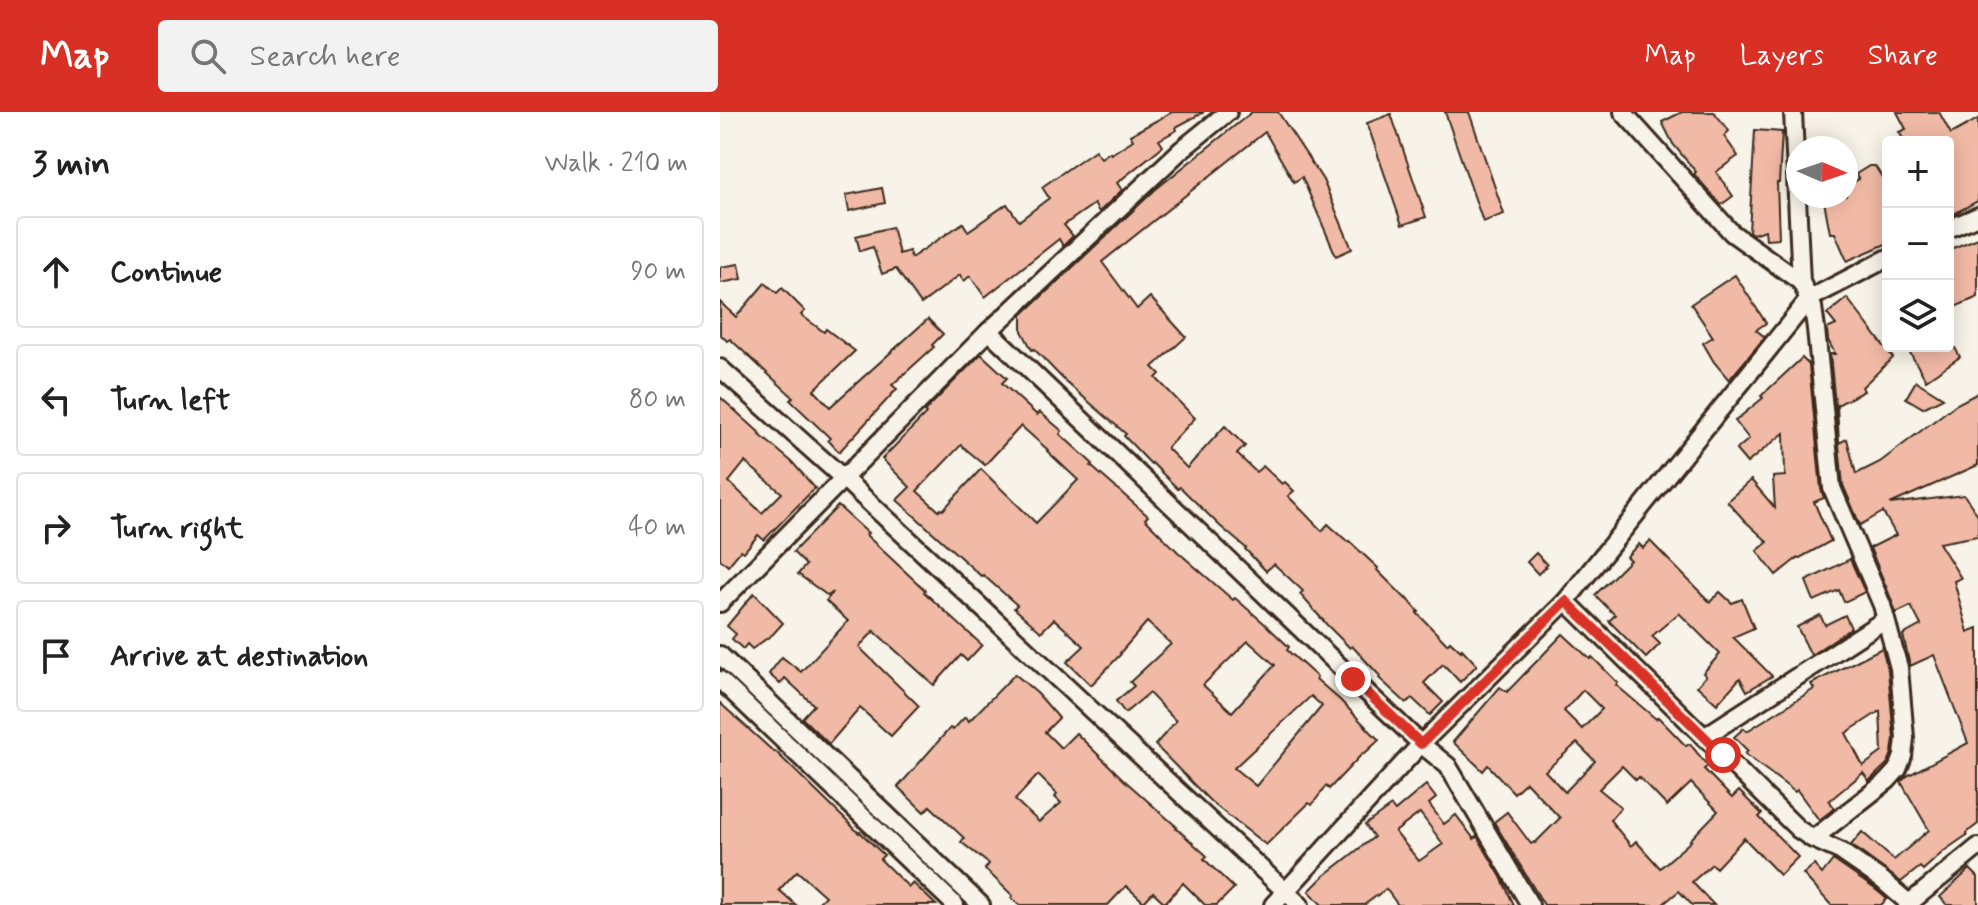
<!DOCTYPE html>
<html lang="en">
<head>
<meta charset="utf-8">
<style>
  body { margin:0; font-family:Mynerve,sans-serif; background:#f2f2f2; color:#222 }
  .controls { position:absolute; right:24px; top:24px; display:grid; overflow:hidden; border-radius:8px; box-shadow:0 4px 20px #0003 }
  .controls button { width:72px; height:72px; display:grid; place-items:center; padding:0; border:0; border-bottom:2px solid #e0e0e0; background:#fff; color:#222; font:40px sans-serif }
  .compass { position:absolute; left:1066px; top:24px; width:72px; height:72px; border-radius:50%; background:#fff; box-shadow:0 4px 20px #0003; rotate:92deg }
  .stop { position:absolute; width:24px; height:24px; margin:-18px; border:6px solid #d93025; border-radius:50%; background:#fff }
  .stop.end { background:#d93025; border-color:#fff; box-shadow:0 2px 8px #0008 }
  .list { margin:0; padding:0; list-style:none }
  h2 { display:flex; justify-content:space-between; align-items:center; height:104px; margin:0; padding:0 32px; font-size:34px }
  h2 small { font-size:26px; font-weight:400; color:#767676 }
  .list li { display:grid; grid-template-columns:52px 1fr auto; gap:24px; align-items:center; box-sizing:border-box; height:112px; margin:0 16px 16px; padding:0 16px; border:2px solid #e0e0e0; border-radius:8px }
  .list b { display:block; font-size:30px; white-space:nowrap }
  .list em { font-size:26px; font-style:normal; color:#767676 }
  .icon { flex:none; width:44px; height:44px; fill:none; stroke:currentColor; stroke-width:2; stroke-linecap:round; stroke-linejoin:round }
  .map { position:relative; flex:none; width:1258px; height:793px; overflow:hidden }
  header { display:flex; align-items:center; gap:48px; box-sizing:border-box; height:112px; padding:0 40px; background:#d93025; color:#fff }
  header strong { font-size:38px }
  nav { display:flex; gap:44px; margin-inline-start:auto; font-size:28px }
  .search { width:560px; height:72px; background:#f2f2f2; display:flex; align-items:center; gap:20px; box-sizing:border-box; padding:0 28px; border-radius:8px; color:#767676; font-size:30px }
  main { display:flex }
  aside { flex:1; background:#fff }
  .map>svg:first-child { display:block }
  .building { fill:#f1baa6; stroke:#3b2a1e; stroke-width:2; fill-rule:evenodd }
  .lines { fill:none; stroke-linecap:round; stroke-linejoin:round }
  .street-casing { stroke:#3b2a1e; stroke-width:22 }
  .street { stroke:#f7f3e8; stroke-width:16 }
  .route { stroke:#d93025; stroke-width:10 }
</style>
</head>
<body>
<header>
<strong>Map</strong>
<div class="search"><svg class="icon" aria-label="search" viewBox="0 0 24 24"><circle cx="10" cy="10" r="6"/><path d="M15 15l6 6"/></svg>Search here</div>
<nav><a>Map</a><a>Layers</a><a>Share</a></nav>
</header>
<main>
<aside>
<h2>3 min<small>Walk · 210 m</small></h2>
<ul class="list">
<li><svg class="icon" aria-label="ahead" viewBox="0 0 24 24"><path d="M12 20V5M6 11l6-6 6 6"/></svg><div><b>Continue</b></div><em>90 m</em></li>
<li><svg class="icon" aria-label="left" viewBox="0 0 24 24"><path d="M17 20v-9H6M10 6l-5 5 5 5"/></svg><div><b>Turn left</b></div><em>80 m</em></li>
<li><svg class="icon" aria-label="right" viewBox="0 0 24 24"><path d="M7 20v-9h11M14 6l5 5-5 5"/></svg><div><b>Turn right</b></div><em>40 m</em></li>
<li><svg class="icon" aria-label="arrive" viewBox="0 0 24 24"><path d="M6 21V4h12l-3 4 3 4H6"/></svg><div><b>Arrive at destination</b></div></li>
</ul>
</aside>
<div class="map">
<svg width="1258" height="793" viewBox="0 0 1258 793">
  <rect width="100%" height="100%" fill="#f7f3e8"/>
  <filter id="ink" filterUnits="userSpaceOnUse"><feTurbulence type="fractalNoise" baseFrequency=".0125" numOctaves="2"/><feDisplacementMap in="SourceGraphic" scale="16" xChannelSelector="R" yChannelSelector="G"/><feConvolveMatrix kernelMatrix="1 2 1 2 8 2 1 2 1" color-interpolation-filters="sRGB"/></filter>
  <g filter="url(#ink)">
    <g class="building">
      <path d="M452,0H484L456,15L457,18L439,28L443,34L397,71L402,78L379,100L374,92L344,113L353,124L343,134L339,127L265,185L250,164L244,169L240,163L201,192L176,157L162,162L153,135L140,139L136,124L172,115L179,142L189,139L191,146L243,111L248,119L287,92L299,109L329,86L322,75L375,38L381,46L390,40L391,42L413,28L410,23Z"/>
      <path d="M532,0H558L603,68L632,137L616,144L582,65L574,70L545,20L382,150L417,197L430,185L466,225L433,255L440,262L436,266L475,306L447,336L467,356L505,314L525,334L517,342L536,360L543,354L562,372L565,370L574,379L568,384L602,419L608,412L628,430L629,429L658,456L657,458L686,487L687,486L699,500L697,501L727,532L730,529L741,539L742,537L757,553L740,570L723,552L704,571L723,590L710,603L692,586L686,591L659,566L660,564L632,534L630,536L607,513L580,482L583,479L554,452L546,459L525,437L526,436L500,414L460,375L458,377L432,351L431,352L404,324L406,322L346,270L314,237L312,238L302,219V203L436,77Z"/>
      <path d="M725,0H749L784,102L763,110Z"/>
      <path d="M962,0H994L1009,19L1004,24L1018,44L996,60L1013,84L1001,93L974,62L976,60L953,32L942,10Z"/>
      <path d="M1177,0H1219L1231,22L1258,7V89L1228,105V30H1185L1179,20L1186,17Z"/>
      <path d="M671,2L706,105L682,113L647,11Z"/>
      <path d="M1035,18L1062,20L1059,71H1057L1059,126L1046,127L1045,118L1033,122L1029,120Z"/>
      <path d="M1149,54H1155L1168,75V131L1127,149L1115,121H1110L1103,84H1126V74L1139,67L1136,62Z"/>
      <path d="M162,76L165,91L129,99L126,83Z"/>
      <path d="M1258,126V185L1228,198V138Z"/>
      <path d="M19,152L22,167L0,171V155Z"/>
      <path d="M1015,163L1046,211L1036,218L1045,225L1009,268L994,250L983,231L993,225L971,192Z"/>
      <path d="M45,171L57,181L62,176L85,199L81,203L104,220L106,217L135,239L94,278L110,295L208,207L223,222L212,233L214,235L172,273L177,277L119,340L108,328L110,326L70,288L73,285L10,227L7,229L0,222V190L16,205Z"/>
      <path d="M1127,186L1173,246L1142,275L1144,279L1117,293L1119,331L1127,327L1136,362L1160,350L1235,293L1258,281V353L1170,392L1244,383L1258,403V424L1219,431L1241,466L1234,469L1248,520L1258,516V712L1246,721L1247,723L1224,739L1203,758L1200,755L1181,770L1131,733L1142,720L1174,748L1209,718L1181,670L1187,664L1248,631L1214,543L1190,554L1183,523L1201,513L1191,494L1176,501L1172,489L1150,436L1176,423L1163,400L1140,413L1123,373L1110,242H1115L1108,228L1107,217L1116,213L1107,202Z"/>
      <path d="M1186,234H1234L1240,245L1206,268Z"/>
      <path d="M261,242L287,266L282,271L317,303L320,300L342,319L340,322L373,352L371,354L428,404L425,407L458,440L513,488L515,486L545,512L569,535L567,538L597,565L596,567L620,588L659,628L644,642L643,641L609,677L606,674L592,693L589,691L546,733L491,690L435,633L456,609L429,581L405,601L396,589L414,574L410,570L451,532L427,510L400,541L401,542L371,573L347,550L364,534L334,507L321,520L294,496L297,493L263,463L261,464L177,388L190,375L162,347L206,302L204,300ZM301,314L328,338L327,339L358,368L316,411L261,357L223,398L221,397L219,399L197,379L241,333L265,353ZM528,529L555,553L512,600L483,573ZM591,584L602,594L536,674L514,656Z"/>
      <path d="M1082,246L1089,253L1101,377L1104,386L1094,390L1111,429L1076,448V447L1056,463L1037,439L1048,430L1025,409L1007,389L1031,368L1055,396L1053,365L1065,364L1064,321L1027,351L1016,338L1029,327L1015,309L1043,286L1041,284Z"/>
      <path d="M1196,269L1223,286L1203,296L1186,286Z"/>
      <path d="M0,285L41,322L40,323L72,350L95,376L44,428L38,423L24,440L21,438L8,454L0,447ZM25,350L62,381L42,401L9,370Z"/>
      <path d="M118,394L148,421L146,423L205,478L204,480L262,533L247,549L241,543L214,573L154,519L139,535L199,594L171,624L140,596L109,632L82,606L94,593L65,566L60,572L49,562L62,545L81,560L128,509L106,489L113,480L108,484L78,462L86,453L73,440Z"/>
      <path d="M930,429L990,490L1000,480L1012,491L1022,487L1034,516L1013,525L1052,564L1027,579L1020,566L997,592L977,574L986,564L983,561L1000,542L959,501L932,524L940,532L926,546L889,509L895,503L875,483L910,448L906,445L919,432L923,436Z"/>
      <path d="M816,441L827,453L818,462L807,450Z"/>
      <path d="M1130,447L1145,480L1124,490L1119,478L1094,489L1086,469Z"/>
      <path d="M34,481L63,511L53,522L32,537L27,532L23,537L12,527L16,522L7,514Z"/>
      <path d="M1100,503L1105,513L1125,503L1131,516L1091,543L1077,515Z"/>
      <path d="M843,522L870,547L872,545L898,571L896,573L936,607L938,605L966,634L970,632L988,654L984,657L1012,686L1019,679L1042,702L1039,705L1078,745L1060,763L1024,726L996,756L992,752L972,770L994,793H972L959,779L942,793H824L774,710L787,700L811,732L814,730L815,731L840,706L806,670L794,681L768,653L763,659L733,630L780,575L787,580ZM863,578L882,597L862,617L844,599ZM857,631L875,649L845,680L825,659ZM902,654L916,668L919,665L947,694L971,671L998,699L970,728L971,729L940,756L916,729L911,734L890,708L901,695L879,677Z"/>
      <path d="M1162,536L1168,558L1174,626L1172,641L1168,651L1149,669L1143,661L1109,689L1115,696L1099,708L1077,678L1075,680L1025,642L1028,639L1014,625L1024,616L1027,619L1094,577L1091,572ZM1160,599L1162,640L1143,654L1126,621Z"/>
      <path d="M295,562L318,582L339,606L325,620L341,636L356,621L404,668L457,715L456,716L487,744L484,747L514,776L497,793H485L463,771L445,791L433,780L424,790L406,774L388,793H300L291,786L293,784L265,757L269,752L241,730L244,726L210,694L204,700L178,675L230,616L233,618L245,605L249,609ZM318,663L337,682L335,685L341,691L319,710L295,688Z"/>
      <path d="M0,591L54,640L55,639L139,721L140,720L164,743L160,747L178,765L189,775L193,771L216,793H96L105,784L77,759L59,778L76,793H0Z"/>
      <path d="M706,673L716,686L709,692L724,712L736,703L754,727L757,724L781,765L794,793H678L666,777L644,793H602L589,779L604,764L654,725L645,713L671,694L675,699ZM700,701L723,732L699,749L675,720Z"/>
      <path d="M1113,748L1155,777L1167,787L1161,793H1111L1083,762L1094,753L1102,762Z"/>
      <path d="M1250,757L1258,765V793H1227L1220,785Z"/>
    </g>
    <g class="lines">
      <defs>
        <g id="street">
          <path d="M903,0L1012,121L1081,170"/>
          <path d="M1228,117L1258,104"/>
          <path d="M269,219L701,632L728,654L810,793"/>
          <path d="M0,256L122,365L580,793"/>
          <path d="M846,489L1078,717L1093,727L1120,739L1162,768L1191,793"/>
          <path d="M0,491L269,219L461,38L508,0"/>
          <path d="M0,543L261,793"/>
          <path d="M0,568L235,793"/>
          <path d="M984,625L1166,507"/>
          <path d="M1093,727L1167,669L1178,657L1183,644L1185,626L1179,556L1162,493L1112,376L1096,217L1093,195L1089,187L1168,146"/>
          <path d="M553,793L701,632L846,489L1089,187L1081,170L1073,0"/>
          <path d="M1187,793L1258,735"/>
        </g>
      </defs>
      <use href="#street" class="street-casing"/>
      <use href="#street" class="street"/>
    </g>
  </g>
  <g class="lines" filter="url(#ink)">
    <path class="route" d="M633,567L701,632L846,489L1003,643"/>
  </g>
</svg>
<div class="controls">
<button>+</button>
<button>−</button>
<button><svg class="icon" aria-label="layers" viewBox="0 0 24 24"><path d="M12 4l9 5-9 5-9-5zM3 14l9 5 9-5"/></svg></button>
</div>
<svg class="compass" viewBox="-18 -18 36 36"><path d="M0-13l5 13h-10z" fill="#e53935"/><path d="M0 13l5-13h-10z" fill="#767676"/></svg>
<div class="stop" style="left:1003px;top:643px"></div>
<div class="stop end" style="left:633px;top:567px"></div>
</div>
</main>
</body>
</html>
